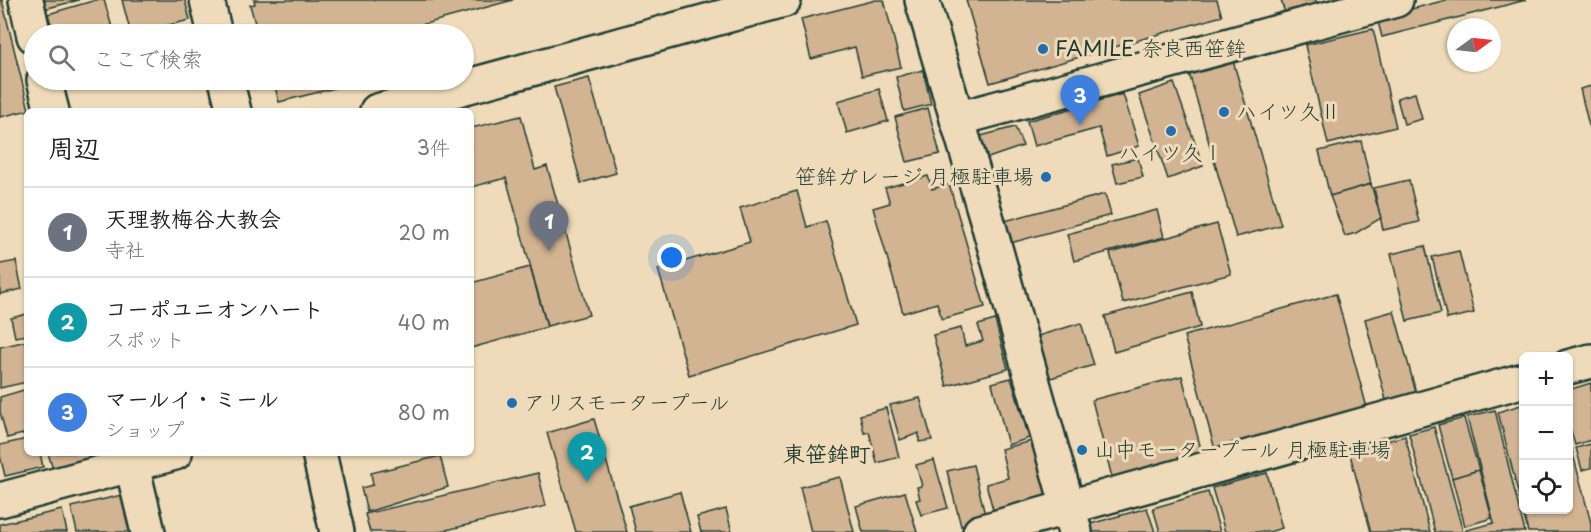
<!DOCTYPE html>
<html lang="ja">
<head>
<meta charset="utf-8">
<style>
  body { margin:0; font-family:"Playpen Sans","Klee One",sans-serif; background:#f6f6f6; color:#202124 }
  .controls { position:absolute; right:18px; bottom:18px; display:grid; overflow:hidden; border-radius:9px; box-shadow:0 2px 4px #0004 }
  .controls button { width:54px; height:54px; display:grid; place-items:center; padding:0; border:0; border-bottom:2px solid #e0e0e0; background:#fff; color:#202124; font:30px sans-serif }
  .compass { position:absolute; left:1447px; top:18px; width:54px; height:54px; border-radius:50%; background:#fff; box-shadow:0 2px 4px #0004; rotate:75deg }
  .you { position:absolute; left:672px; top:258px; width:21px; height:21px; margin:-15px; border:4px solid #fff; border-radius:50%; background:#1a73e8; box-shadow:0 0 0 9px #1a73e833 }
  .badge { display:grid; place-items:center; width:39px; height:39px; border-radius:50%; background:#2563eb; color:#fff; font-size:20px; font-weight:700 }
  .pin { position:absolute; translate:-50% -50px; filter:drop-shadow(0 2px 3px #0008) }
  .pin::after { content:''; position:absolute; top:32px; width:21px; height:18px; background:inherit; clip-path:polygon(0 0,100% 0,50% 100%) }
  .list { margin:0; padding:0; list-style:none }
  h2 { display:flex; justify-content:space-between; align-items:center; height:78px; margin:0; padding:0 24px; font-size:26px }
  h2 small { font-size:20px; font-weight:400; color:#757577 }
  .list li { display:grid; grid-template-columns:39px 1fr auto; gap:18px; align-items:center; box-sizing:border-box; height:90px; padding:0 24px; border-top:2px solid #e0e0e0 }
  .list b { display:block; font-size:22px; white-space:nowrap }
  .list p { margin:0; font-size:20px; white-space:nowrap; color:#757577 }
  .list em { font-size:20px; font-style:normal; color:#757577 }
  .icon { flex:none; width:33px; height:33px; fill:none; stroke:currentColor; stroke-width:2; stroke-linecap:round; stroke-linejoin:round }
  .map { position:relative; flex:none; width:1591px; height:532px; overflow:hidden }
  .search { position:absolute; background:#fff; box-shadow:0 2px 4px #0004; left:24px; top:24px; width:450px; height:66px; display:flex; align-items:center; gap:15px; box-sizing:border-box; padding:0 21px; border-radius:33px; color:#757577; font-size:22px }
  .panel { position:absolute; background:#fff; box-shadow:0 2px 4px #0004; left:24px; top:108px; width:450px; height:348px; border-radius:9px }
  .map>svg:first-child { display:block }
  .building { fill:#d2b392; stroke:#1f3d34; stroke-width:1.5 }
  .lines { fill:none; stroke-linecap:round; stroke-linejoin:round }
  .street-casing { stroke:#1f3d34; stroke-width:38 }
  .street { stroke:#efdbb9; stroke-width:33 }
  .poi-dot { fill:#1f6fb2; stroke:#efdbb9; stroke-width:2 }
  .labels { text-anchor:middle; stroke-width:6; stroke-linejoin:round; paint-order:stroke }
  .poi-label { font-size:21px; fill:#1f3d34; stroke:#efdbb9; text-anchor:start }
  .neighbourhood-label { font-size:22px; font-weight:bold; fill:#1f3d34; stroke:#efdbb9 }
</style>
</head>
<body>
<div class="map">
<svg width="1591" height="532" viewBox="0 0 1591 532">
  <rect width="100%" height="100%" fill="#efdbb9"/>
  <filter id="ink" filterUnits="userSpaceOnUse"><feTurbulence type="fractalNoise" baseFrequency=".0167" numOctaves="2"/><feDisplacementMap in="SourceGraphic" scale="12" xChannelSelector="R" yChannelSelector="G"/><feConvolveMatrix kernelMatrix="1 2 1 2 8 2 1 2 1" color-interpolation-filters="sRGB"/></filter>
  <g filter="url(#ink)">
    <g class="building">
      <path d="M0,0H2L29,110L0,117Z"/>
      <path d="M42,0H79L44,9Z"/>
      <path d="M96,0H104L114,34H54L48,14Z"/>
      <path d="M122,0H185L190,20L131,34Z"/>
      <path d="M254,0H513L388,34H258L250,5L255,4Z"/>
      <path d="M876,0H884L901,67L862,76L855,47L811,59L801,19Z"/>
      <path d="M966,0H1217L1222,16L990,83Z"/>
      <path d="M1281,0H1316L1318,6L1286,17Z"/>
      <path d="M1446,0H1526L1382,37L1377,18Z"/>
      <path d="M1373,29L1396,127L1328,144L1305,45Z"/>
      <path d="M1233,61L1281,225L1236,237L1189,73Z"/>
      <path d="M923,70L931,104L904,111L896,77Z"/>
      <path d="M589,78L616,173L581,183L554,87Z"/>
      <path d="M273,80H342L343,86L279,102Z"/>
      <path d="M1174,83L1203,166L1168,179L1139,95Z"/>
      <path d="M1591,86V134L1580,89Z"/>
      <path d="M879,89L888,121L847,133L838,101Z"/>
      <path d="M1415,93L1422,119L1404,124L1397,98Z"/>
      <path d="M1123,94L1139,146L1107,156L1099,128L1034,146L1027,121Z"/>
      <path d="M928,108L940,154L907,162L895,117Z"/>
      <path d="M521,116L535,170L547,166L589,315L547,326L506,178L471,187V128Z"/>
      <path d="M1015,127L1023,146L985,159L977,137Z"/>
      <path d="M1361,141L1371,184L1330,196L1319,151Z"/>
      <path d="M1138,158L1143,177L1117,183L1112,164Z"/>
      <path d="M928,176L932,189L949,184L985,307L942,319L937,303L903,313L873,208L890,203L885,188Z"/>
      <path d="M1409,180L1419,222L1383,230L1374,188Z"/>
      <path d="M1371,184L1381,218L1356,233L1345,236L1330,196Z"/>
      <path d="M797,191L807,227L826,221L856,325L689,375L658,269L750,242L740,208Z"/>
      <path d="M1105,194L1111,215L1007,244L1001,222Z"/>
      <path d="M1157,210L1164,237L1074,261L1067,234Z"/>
      <path d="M1217,224L1231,274L1123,303L1110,253Z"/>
      <path d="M1425,246L1441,313L1407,321L1391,254Z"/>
      <path d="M1459,251L1474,313L1447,319L1432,257Z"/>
      <path d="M16,261L22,289L0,294V264Z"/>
      <path d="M530,267L547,327L471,348V283Z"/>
      <path d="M1192,292L1200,327L1114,352L1105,316Z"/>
      <path d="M1336,294L1369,415L1217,457L1184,336Z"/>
      <path d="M1394,311L1418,400L1388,408L1365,319Z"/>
      <path d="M27,314V335L15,337L11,318Z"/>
      <path d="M995,320L1008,369L947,386L933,335L961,328L965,346L983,341L978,325Z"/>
      <path d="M1081,323L1094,365L1044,380L1031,338Z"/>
      <path d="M27,341V382L0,388V347Z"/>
      <path d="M1182,376L1204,461L1114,485L1092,400Z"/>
      <path d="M1011,378L1029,438L1008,445L992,383Z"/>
      <path d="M1591,383V440L1575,445L1568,420V390Z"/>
      <path d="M27,389V433L7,438L0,412V397Z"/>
      <path d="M920,398L932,440L919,442V433L900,440L890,405Z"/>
      <path d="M1524,404V510H1568V435L1591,523V532H1528L1498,412Z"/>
      <path d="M886,408L899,457L877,463L869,432L864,433L860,415Z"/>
      <path d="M1495,410L1520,513L1525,532H1466V530L1494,523L1467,417Z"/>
      <path d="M1464,418L1479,470L1452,478L1438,425Z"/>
      <path d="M594,419L627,532H576L547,433Z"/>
      <path d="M1434,427L1463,532H1435L1409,434Z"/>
      <path d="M1405,436L1430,532H1371L1349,451Z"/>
      <path d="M27,439V453H40L43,467L5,476L0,456V445Z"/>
      <path d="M1032,441L1048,499L994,513L986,484L1008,478L1001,449Z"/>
      <path d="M1591,444V468L1582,470L1576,448Z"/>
      <path d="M48,453H112L56,480Z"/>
      <path d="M440,456L448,487L367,512L361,488L373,485L371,473Z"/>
      <path d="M934,460L948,508L921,515L916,500L920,499L917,487L922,486L916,465Z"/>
      <path d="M973,465L986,519L961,526L947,471Z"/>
      <path d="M1479,470L1492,518L1465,526L1452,478Z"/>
      <path d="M538,473L546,506L438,532H370L365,514Z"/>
      <path d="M1267,473L1282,528L1269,532H1225L1212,488Z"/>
      <path d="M840,477L854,532H811L800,487Z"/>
      <path d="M680,492L691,532H636L629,506Z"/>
      <path d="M905,492L917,532H863L856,506Z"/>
      <path d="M1208,492L1220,532H1160L1153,508Z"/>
      <path d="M122,495L131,532H77L71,507Z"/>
      <path d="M1147,508L1155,532H1085L1083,526Z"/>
      <path d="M726,509L732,532H701L697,517Z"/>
      <path d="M62,510L67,532H0V524Z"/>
    </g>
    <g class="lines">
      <defs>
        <g id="street">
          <path d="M26,0L34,36"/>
          <path d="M207,0L215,34"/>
          <path d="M922,0L986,216L1075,532"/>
          <path d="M44,80L52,111"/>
          <path d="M226,80L234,111"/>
          <path d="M377,111L784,0"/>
          <path d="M957,119L1396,0"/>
          <path d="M1568,367L1591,361"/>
          <path d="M129,453L148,532"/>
          <path d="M319,453L337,532"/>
          <path d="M0,500L175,453"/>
          <path d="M980,532L1524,380"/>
        </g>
      </defs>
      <use href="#street" class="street-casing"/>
      <use href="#street" class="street"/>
    </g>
  </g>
  <g class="poi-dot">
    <circle cx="1043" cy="49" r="6"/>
    <circle cx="1224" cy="112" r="6"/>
    <circle cx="1171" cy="131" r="6"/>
    <circle cx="1046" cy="177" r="6"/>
    <circle cx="512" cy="403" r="6"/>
    <circle cx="1082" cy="450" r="6"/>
  </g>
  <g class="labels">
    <g class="poi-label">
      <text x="1055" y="56">FAMILE 奈良西笹鉾</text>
      <text x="1236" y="119">ハイツ久Ⅱ</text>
      <text x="1171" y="160" text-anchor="middle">ハイツ久Ⅰ</text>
      <text x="1034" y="184" text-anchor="end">笹鉾ガレージ 月極駐車場</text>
      <text x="524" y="410">アリスモータープール</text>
      <text x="1094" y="457">山中モータープール 月極駐車場</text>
    </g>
    <g class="neighbourhood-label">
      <text x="827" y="462">東笹鉾町</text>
    </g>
  </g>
</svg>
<div class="controls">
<button>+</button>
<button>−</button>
<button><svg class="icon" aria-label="locate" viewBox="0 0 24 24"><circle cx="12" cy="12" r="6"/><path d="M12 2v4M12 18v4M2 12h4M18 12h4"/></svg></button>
</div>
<svg class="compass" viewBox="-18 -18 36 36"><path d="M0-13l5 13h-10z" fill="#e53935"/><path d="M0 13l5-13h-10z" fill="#757577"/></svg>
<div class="you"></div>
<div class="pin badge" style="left:549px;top:251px;background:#6b7280">1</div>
<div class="pin badge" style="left:587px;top:482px;background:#0f9aa8">2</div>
<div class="pin badge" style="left:1080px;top:125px;background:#3f7fe0">3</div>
<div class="search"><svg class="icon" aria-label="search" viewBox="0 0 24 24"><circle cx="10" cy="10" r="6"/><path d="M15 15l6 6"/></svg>ここで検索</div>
<section class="panel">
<h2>周辺<small>3件</small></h2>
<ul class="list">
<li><span class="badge" style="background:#6b7280">1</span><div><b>天理教梅谷大教会</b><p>寺社</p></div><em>20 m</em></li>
<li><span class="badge" style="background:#0f9aa8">2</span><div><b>コーポユニオンハート</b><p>スポット</p></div><em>40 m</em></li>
<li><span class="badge" style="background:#3f7fe0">3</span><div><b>マールイ・ミール</b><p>ショップ</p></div><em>80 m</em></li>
</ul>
</section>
</div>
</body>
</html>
